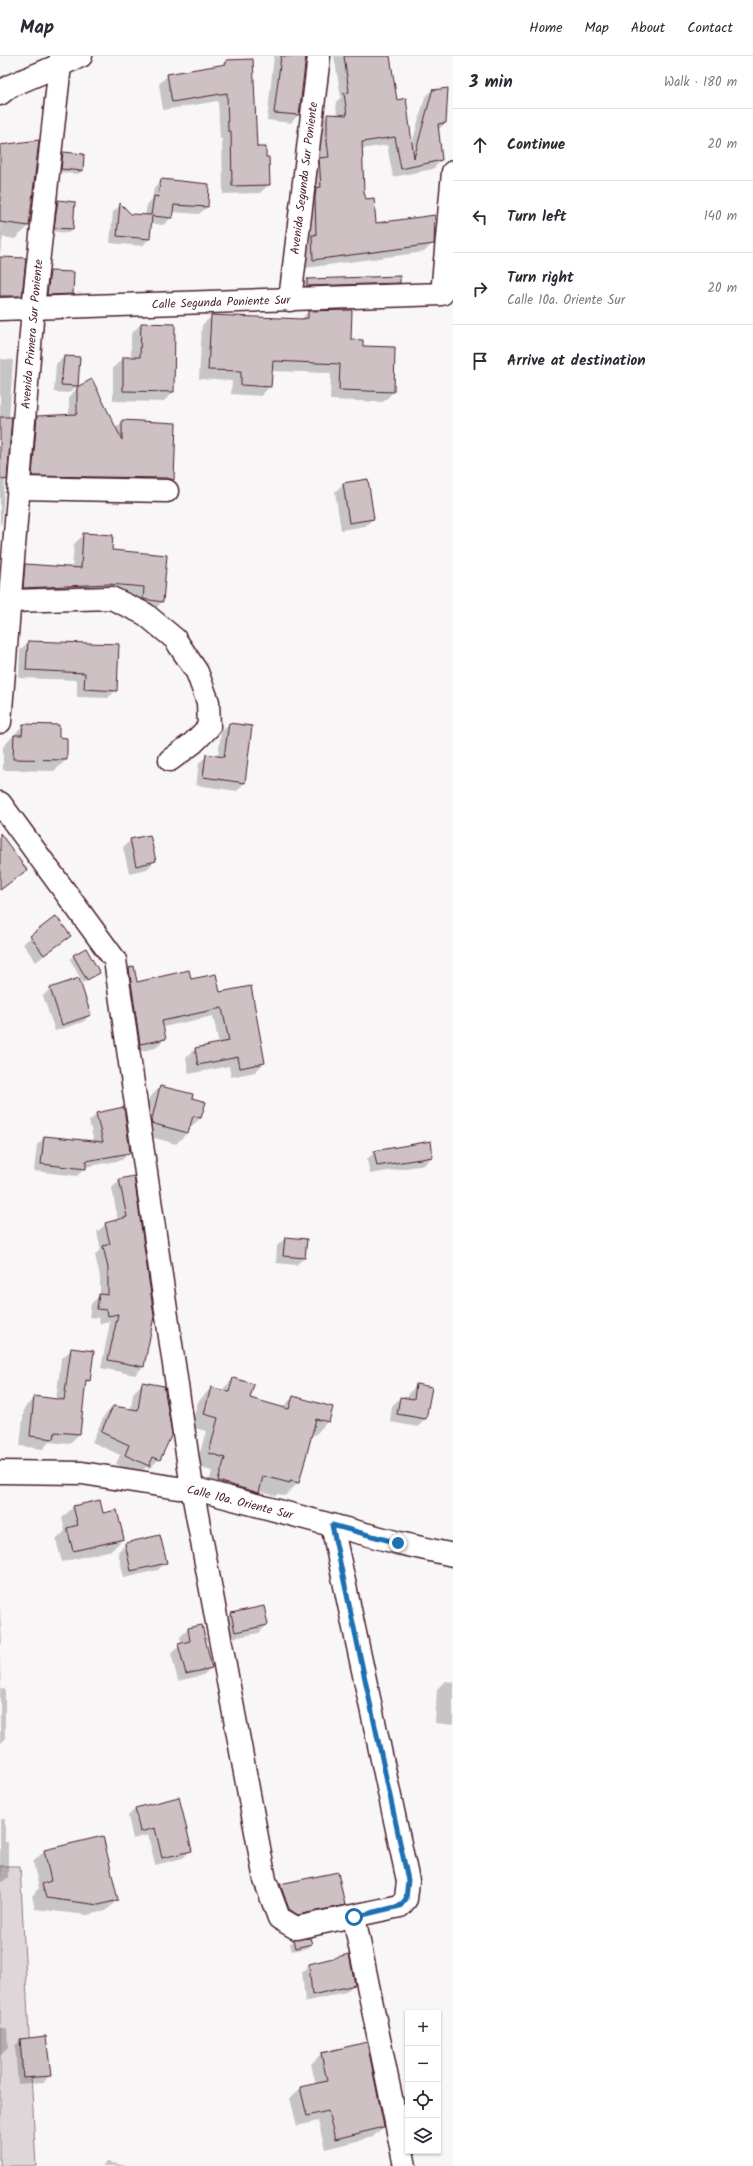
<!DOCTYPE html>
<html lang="en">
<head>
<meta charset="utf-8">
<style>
  body { margin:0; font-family:Kalam,sans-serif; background:#f7f7f7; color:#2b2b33 }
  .controls { position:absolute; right:12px; bottom:12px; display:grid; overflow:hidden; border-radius:0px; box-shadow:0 1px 3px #0004 }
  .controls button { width:36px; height:36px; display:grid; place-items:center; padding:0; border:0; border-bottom:1px solid #e1e1e2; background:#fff; color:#2b2b33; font:20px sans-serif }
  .stop { position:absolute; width:12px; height:12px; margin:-9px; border:3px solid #1f6fb2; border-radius:50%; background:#fff }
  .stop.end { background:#1f6fb2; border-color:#fff; box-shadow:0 1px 4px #0008 }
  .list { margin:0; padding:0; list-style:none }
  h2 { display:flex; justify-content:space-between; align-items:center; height:52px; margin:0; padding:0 16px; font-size:17px }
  h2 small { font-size:13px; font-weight:400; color:#7c7c81 }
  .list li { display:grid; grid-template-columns:26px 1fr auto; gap:12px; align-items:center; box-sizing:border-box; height:72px; padding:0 16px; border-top:1px solid #e1e1e2 }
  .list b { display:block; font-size:15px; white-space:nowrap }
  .list p { margin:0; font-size:13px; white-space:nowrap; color:#7c7c81 }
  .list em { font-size:13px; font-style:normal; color:#7c7c81 }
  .icon { flex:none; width:22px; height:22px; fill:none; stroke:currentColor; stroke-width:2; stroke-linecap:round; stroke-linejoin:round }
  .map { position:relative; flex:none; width:453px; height:2110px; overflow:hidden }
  header { display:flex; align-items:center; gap:24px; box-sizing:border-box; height:56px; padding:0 20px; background:#fff; border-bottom:1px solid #e1e1e2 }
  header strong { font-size:19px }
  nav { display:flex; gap:22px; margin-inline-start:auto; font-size:14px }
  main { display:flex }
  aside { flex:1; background:#fff }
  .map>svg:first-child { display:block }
  .green { fill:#ded6d9; stroke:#947a82 }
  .shadow { fill:#0003 }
  .building { fill:#cdc1c4; stroke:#4a1f2b }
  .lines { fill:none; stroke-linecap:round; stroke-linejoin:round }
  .minor-casing { stroke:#4a1f2b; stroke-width:25 }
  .primary-casing { stroke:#4a1f2b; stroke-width:25 }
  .minor { stroke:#fff; stroke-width:22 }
  .primary { stroke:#fff; stroke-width:22 }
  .route { stroke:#1f6fb2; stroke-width:5 }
  .labels { text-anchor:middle; stroke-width:3; stroke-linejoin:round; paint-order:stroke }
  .street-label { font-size:12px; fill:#4a1f2b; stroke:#fff }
</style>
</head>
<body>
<header>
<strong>Map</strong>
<nav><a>Home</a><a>Map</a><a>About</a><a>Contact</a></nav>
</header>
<main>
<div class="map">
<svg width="453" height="2110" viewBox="0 0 453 2110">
  <rect width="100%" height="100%" fill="#f8f6f7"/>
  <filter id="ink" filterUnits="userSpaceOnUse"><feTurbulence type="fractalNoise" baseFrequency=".025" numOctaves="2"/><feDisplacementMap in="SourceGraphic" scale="8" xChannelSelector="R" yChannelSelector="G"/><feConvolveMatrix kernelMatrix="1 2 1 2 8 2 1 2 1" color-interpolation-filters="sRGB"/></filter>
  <g filter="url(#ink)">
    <path class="green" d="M0,1810H20L36,2110H0Z"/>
    <g class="shadow">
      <path d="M274,0H305L298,59L291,67L267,64Z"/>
      <path d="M334,0H389L396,45L411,91L425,41L432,34L445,67L438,74L441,104L433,113L393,121L387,89L361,93L365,144L375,168L433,187L424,196L305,212L304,189L308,185L307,152L311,111L320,102L319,68L328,59L337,60L336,46L341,41Z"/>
      <path d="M226,5L269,128L260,137L223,138L222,83H220L218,45L163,54L159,28L168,19L220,10Z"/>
      <path d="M0,91L29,170L15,183L3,181L0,199Z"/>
      <path d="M63,97L82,114L78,118L58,116L60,100Z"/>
      <path d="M161,124L207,151L199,158L172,156L171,162L163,169L150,167L149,183L142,190L110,187L113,156L120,149L131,159L145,160L147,149L152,143L154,132Z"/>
      <path d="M58,145L74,147L72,173L68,177L51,175L54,149Z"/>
      <path d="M0,202L21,239L13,247L0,248Z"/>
      <path d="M50,216L72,238L64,245L40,246L42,223Z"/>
      <path d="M307,224L399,227L391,234L300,232Z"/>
      <path d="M308,256L362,291L393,336L383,346L330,344L331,317L271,315L270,330L261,340L231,338L232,325L199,323L202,269L212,260L300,264Z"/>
      <path d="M141,268L173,336L163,346L113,345V312L123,302H131V278Z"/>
      <path d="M64,301L77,330L69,337L54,336L56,308Z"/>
      <path d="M0,303L13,304L2,466L0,469Z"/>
      <path d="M78,331L115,373L123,365L175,368L173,424L164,433L24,428L28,370L37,361L69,360V341Z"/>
      <path d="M343,428L373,463L365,470L341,474L335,436Z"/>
      <path d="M84,478L111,495L166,500L162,546L152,556L14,542L15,519L26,509L72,512L74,488Z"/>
      <path d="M28,586L118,589L116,634L108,642L77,641V624L19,622L20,594Z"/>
      <path d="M23,669L58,682L66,704L54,715L3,714V691Z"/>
      <path d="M229,669L251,671L244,727L237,735L196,729L199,707L207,700L218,701L221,676Z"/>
      <path d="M131,784L155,805L147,813L129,817L123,791Z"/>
      <path d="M0,791L25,814L0,835Z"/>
      <path d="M70,879L36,906L23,888L31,881Z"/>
      <path d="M74,899L99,917L83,927L70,903Z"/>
      <path d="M129,912L136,927L190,924L219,937L264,1007L255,1016L231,1021L229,1010L189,1018L186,1002L195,993L219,988L213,960L163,971L165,982L156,992L131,997L120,922Z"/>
      <path d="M50,933L90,959L83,966L55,975L43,940Z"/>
      <path d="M160,1031L204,1047L201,1062L188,1073L187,1077L176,1088L141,1078L149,1042Z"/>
      <path d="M97,1058L129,1096L122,1104L85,1111L77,1120L34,1115L37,1089L45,1081L94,1086L89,1065Z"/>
      <path d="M375,1096L432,1101L424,1109L370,1118L367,1103Z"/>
      <path d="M133,1121L143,1311L135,1319L101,1312L110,1266L100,1268L99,1262L89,1261L91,1248L100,1239V1221L95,1199L101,1193L97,1176L106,1168L118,1165L112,1132L120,1124Z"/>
      <path d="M285,1182L304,1202L296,1209L276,1207L277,1190Z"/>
      <path d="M72,1293L89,1324L84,1328L79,1378L69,1388L49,1386L43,1393L20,1390L24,1352L35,1341L56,1344L61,1303Z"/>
      <path d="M233,1323L249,1343L282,1352L293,1341L328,1365L315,1379L311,1378L298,1427L285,1440L278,1438L276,1440L258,1435L245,1450L206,1438L212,1415L196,1411L206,1375L191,1371L198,1346L211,1332L221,1335Z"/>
      <path d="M143,1327L159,1403L149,1413L146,1411L139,1419L116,1408L120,1399L92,1386L104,1360L113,1351L131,1354L133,1337Z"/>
      <path d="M417,1329L431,1332L425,1363L418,1371L390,1366L392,1350L400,1342L408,1343L409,1337Z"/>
      <path d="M73,1451L102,1458L123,1483L112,1494L62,1506L56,1484L65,1475L62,1462Z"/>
      <path d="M125,1488L166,1506L158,1514L124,1522L118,1496Z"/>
      <path d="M0,1550L2,1587L0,1589Z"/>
      <path d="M263,1551L267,1569L259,1577L227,1583L223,1566L231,1558Z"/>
      <path d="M201,1570L211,1612L203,1619L178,1625L171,1597L182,1588L180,1581L188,1573Z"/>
      <path d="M0,1596L1,1633H5V1683L0,1688Z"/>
      <path d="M445,1625L453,1626V1669L435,1667L437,1633Z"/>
      <path d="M135,1753L191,1794L183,1802L155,1809L148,1779L133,1783L128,1760Z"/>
      <path d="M0,1763H5V1786H8V1821L0,1828Z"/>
      <path d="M103,1781L117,1844L106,1855L87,1859L35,1853L32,1840L39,1832L33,1806L44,1795Z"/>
      <path d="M337,1817L344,1848L333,1860L287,1869L269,1840L280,1829Z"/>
      <path d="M294,1884L311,1888L307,1892L292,1895L290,1888Z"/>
      <path d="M310,1908L354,1928L346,1936L305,1946L302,1916Z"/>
      <path d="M0,1972H7L8,1992L0,2000Z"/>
      <path d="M21,1984L50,2019L44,2026L18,2028L15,1990Z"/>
      <path d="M366,1988L383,2071L373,2081L325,2093L318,2065L297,2070L290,2042L301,2032L316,2029L311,2008L321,1998Z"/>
      <path d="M107,2106L129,2110H102Z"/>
    </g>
    <g class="building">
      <path d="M281,0H306L299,59L274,57Z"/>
      <path d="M344,0H390L397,44L406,42L414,102L433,32V34L448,32L446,67L438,68L442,104L401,113L395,81L362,86L364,136L366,143L374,142L376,167L435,159L434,188L313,204L312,179H316L315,142L316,132L321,131L319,102L329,101L327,86V58L347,59L344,37L349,36Z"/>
      <path d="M253,3L257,91H266V101H269L270,129L232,130L231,75H228L227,37L172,46L167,18L226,8V4Z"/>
      <path d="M39,84L29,170L0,166V89Z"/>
      <path d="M63,96L84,98L83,115L61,113Z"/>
      <path d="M161,123L209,128L208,151L174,149L172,162L152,160L150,183L117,180L120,147L131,158L151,159L154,140L158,141Z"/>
      <path d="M58,144L75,146L73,173L54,172Z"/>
      <path d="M0,201L26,202L22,240H0Z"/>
      <path d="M50,215L74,216L73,238L47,239Z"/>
      <path d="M400,220V227L307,230V223Z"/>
      <path d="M352,254L351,283L363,284V290L395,291L394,336L339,334L340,308L273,305L271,331L241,329V315L208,314L211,259L302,263L308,262V255Z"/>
      <path d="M141,267L175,268L174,336L123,335V301H140Z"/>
      <path d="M64,300L80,301L78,330L61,329Z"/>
      <path d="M92,323L122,384V364L176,367L174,424L167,422L32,420L37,360L77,358V331Z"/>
      <path d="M0,361H12L7,424L0,423Z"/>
      <path d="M368,423L374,463L349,467L343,427Z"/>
      <path d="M83,477L113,479L112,494L167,499L163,546L143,543L144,531L109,528L23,532L25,508L81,512Z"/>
      <path d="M28,585L119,588L117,635L84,633L85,617L26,614Z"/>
      <path d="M229,667L252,670L245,727L203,721L206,698L224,701Z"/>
      <path d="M23,668L59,669V681L67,682V704L13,703L14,679H22Z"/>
      <path d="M0,777L27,814L0,834Z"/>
      <path d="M150,779L156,805L136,810L130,783Z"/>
      <path d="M56,860L71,880L44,899L30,880Z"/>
      <path d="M86,892L100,917L87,924L73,899Z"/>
      <path d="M134,910L137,926L189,914L191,923L216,918L220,936L251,930L265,1007L240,1012L238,1001L198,1009L195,992L229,985L222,952L162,965L166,983L140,988L129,912Z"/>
      <path d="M79,922L91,959L62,969L50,932Z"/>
      <path d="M160,1030L193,1038L192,1042L206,1046L201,1062L193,1060L188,1077L151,1067Z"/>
      <path d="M124,1051L130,1097L86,1105V1113L41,1108L44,1080L103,1086L96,1057Z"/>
      <path d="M431,1085L433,1101L377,1110L374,1095Z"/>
      <path d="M134,1120L154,1260L144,1311L108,1304L118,1258L108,1260L107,1254L97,1253L99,1238L108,1239V1212L103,1190L110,1188L105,1167L127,1161L119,1123Z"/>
      <path d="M285,1181L307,1183L305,1202L283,1200Z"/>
      <path d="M71,1292L94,1295L90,1325L86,1324L80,1378L55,1376L54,1383L30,1380L34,1340L64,1344Z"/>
      <path d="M233,1322L254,1328L250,1342L289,1353L293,1340L333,1351L329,1366L316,1363L299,1427L290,1425V1427L263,1420L259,1437L218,1425L225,1402L209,1397L218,1362L204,1358L211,1331L229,1336Z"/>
      <path d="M142,1326L164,1330L172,1378L160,1404L153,1401L149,1410L125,1399L129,1389L101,1376L113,1350L138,1354Z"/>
      <path d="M416,1328L432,1331L426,1363L397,1358L400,1341L414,1343Z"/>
      <path d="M100,1444L103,1457L117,1454L124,1483L73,1495L67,1472L78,1469L73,1450Z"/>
      <path d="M160,1479L167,1507L131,1515L125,1487Z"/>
      <path d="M264,1550L268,1569L235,1576L231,1557Z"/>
      <path d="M202,1569L212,1612L186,1618L178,1588L190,1585L188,1572Z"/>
      <path d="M179,1741L192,1795L162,1802L155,1772L140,1776L135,1752Z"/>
      <path d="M103,1780L118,1844L99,1849L46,1842L42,1828L51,1825L44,1794Z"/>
      <path d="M338,1816L345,1849L298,1859L289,1853L280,1828Z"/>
      <path d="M310,1882L312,1888L295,1892L293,1883Z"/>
      <path d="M349,1898L355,1929L312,1939L309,1908Z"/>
      <path d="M46,1980L51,2020L23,2022L20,1983Z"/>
      <path d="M367,1986L384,2071L335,2083L328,2055L307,2060L300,2031L327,2025L321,1997Z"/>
    </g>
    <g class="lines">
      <defs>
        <g id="minor">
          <path d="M290,244L319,0"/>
          <path d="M0,253L442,238L453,116"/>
          <path d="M20,432L167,435"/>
          <path d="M10,545L111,542L145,558L175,583L197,616L208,646L209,671L193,687L170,704"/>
          <path d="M0,666L33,252L61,0"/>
          <path d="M0,747L115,904L192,1432L265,1824L279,1862L296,1872L400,1850L406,1843L408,1825L332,1469"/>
          <path d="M0,1416L82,1417L178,1432H192L399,1487L453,1499"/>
          <path d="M354,1861L405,2110"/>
        </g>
        <path id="primary" d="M0,38L10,30L81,0"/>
      </defs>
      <use href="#minor" class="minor-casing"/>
      <use href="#primary" class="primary-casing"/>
      <use href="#minor" class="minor"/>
      <use href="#primary" class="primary"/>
    </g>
  </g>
  <g class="lines" filter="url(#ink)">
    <path class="route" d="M354,1861L400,1850L406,1843L408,1824L332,1469L398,1487"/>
  </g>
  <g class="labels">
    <g class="street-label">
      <text transform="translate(304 122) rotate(-83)" y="4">Avenida Segunda Sur Poniente</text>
      <text transform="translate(221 246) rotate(-2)" y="4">Calle Segunda Poniente Sur</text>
      <text transform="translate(32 278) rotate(-85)" y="4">Avenida Primera Sur Poniente</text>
      <text transform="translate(240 1446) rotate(14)" y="4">Calle 10a. Oriente Sur</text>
    </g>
  </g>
</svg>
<div class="controls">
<button>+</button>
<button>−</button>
<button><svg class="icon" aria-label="locate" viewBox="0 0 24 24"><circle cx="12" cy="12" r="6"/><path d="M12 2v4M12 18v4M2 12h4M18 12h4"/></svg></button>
<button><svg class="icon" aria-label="layers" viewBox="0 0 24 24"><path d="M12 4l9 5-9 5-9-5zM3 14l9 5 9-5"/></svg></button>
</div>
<div class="stop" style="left:354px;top:1861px"></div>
<div class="stop end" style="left:398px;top:1487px"></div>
</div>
<aside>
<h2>3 min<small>Walk · 180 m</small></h2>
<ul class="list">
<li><svg class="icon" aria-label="ahead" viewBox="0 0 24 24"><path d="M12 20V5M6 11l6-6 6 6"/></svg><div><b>Continue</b></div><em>20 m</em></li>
<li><svg class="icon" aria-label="left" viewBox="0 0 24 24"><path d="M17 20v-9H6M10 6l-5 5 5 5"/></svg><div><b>Turn left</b></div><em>140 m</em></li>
<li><svg class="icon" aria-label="right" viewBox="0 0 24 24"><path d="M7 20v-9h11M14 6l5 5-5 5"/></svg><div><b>Turn right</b><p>Calle 10a. Oriente Sur</p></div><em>20 m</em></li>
<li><svg class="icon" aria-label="arrive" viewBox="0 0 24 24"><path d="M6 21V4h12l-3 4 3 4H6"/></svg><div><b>Arrive at destination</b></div></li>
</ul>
</aside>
</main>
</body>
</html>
